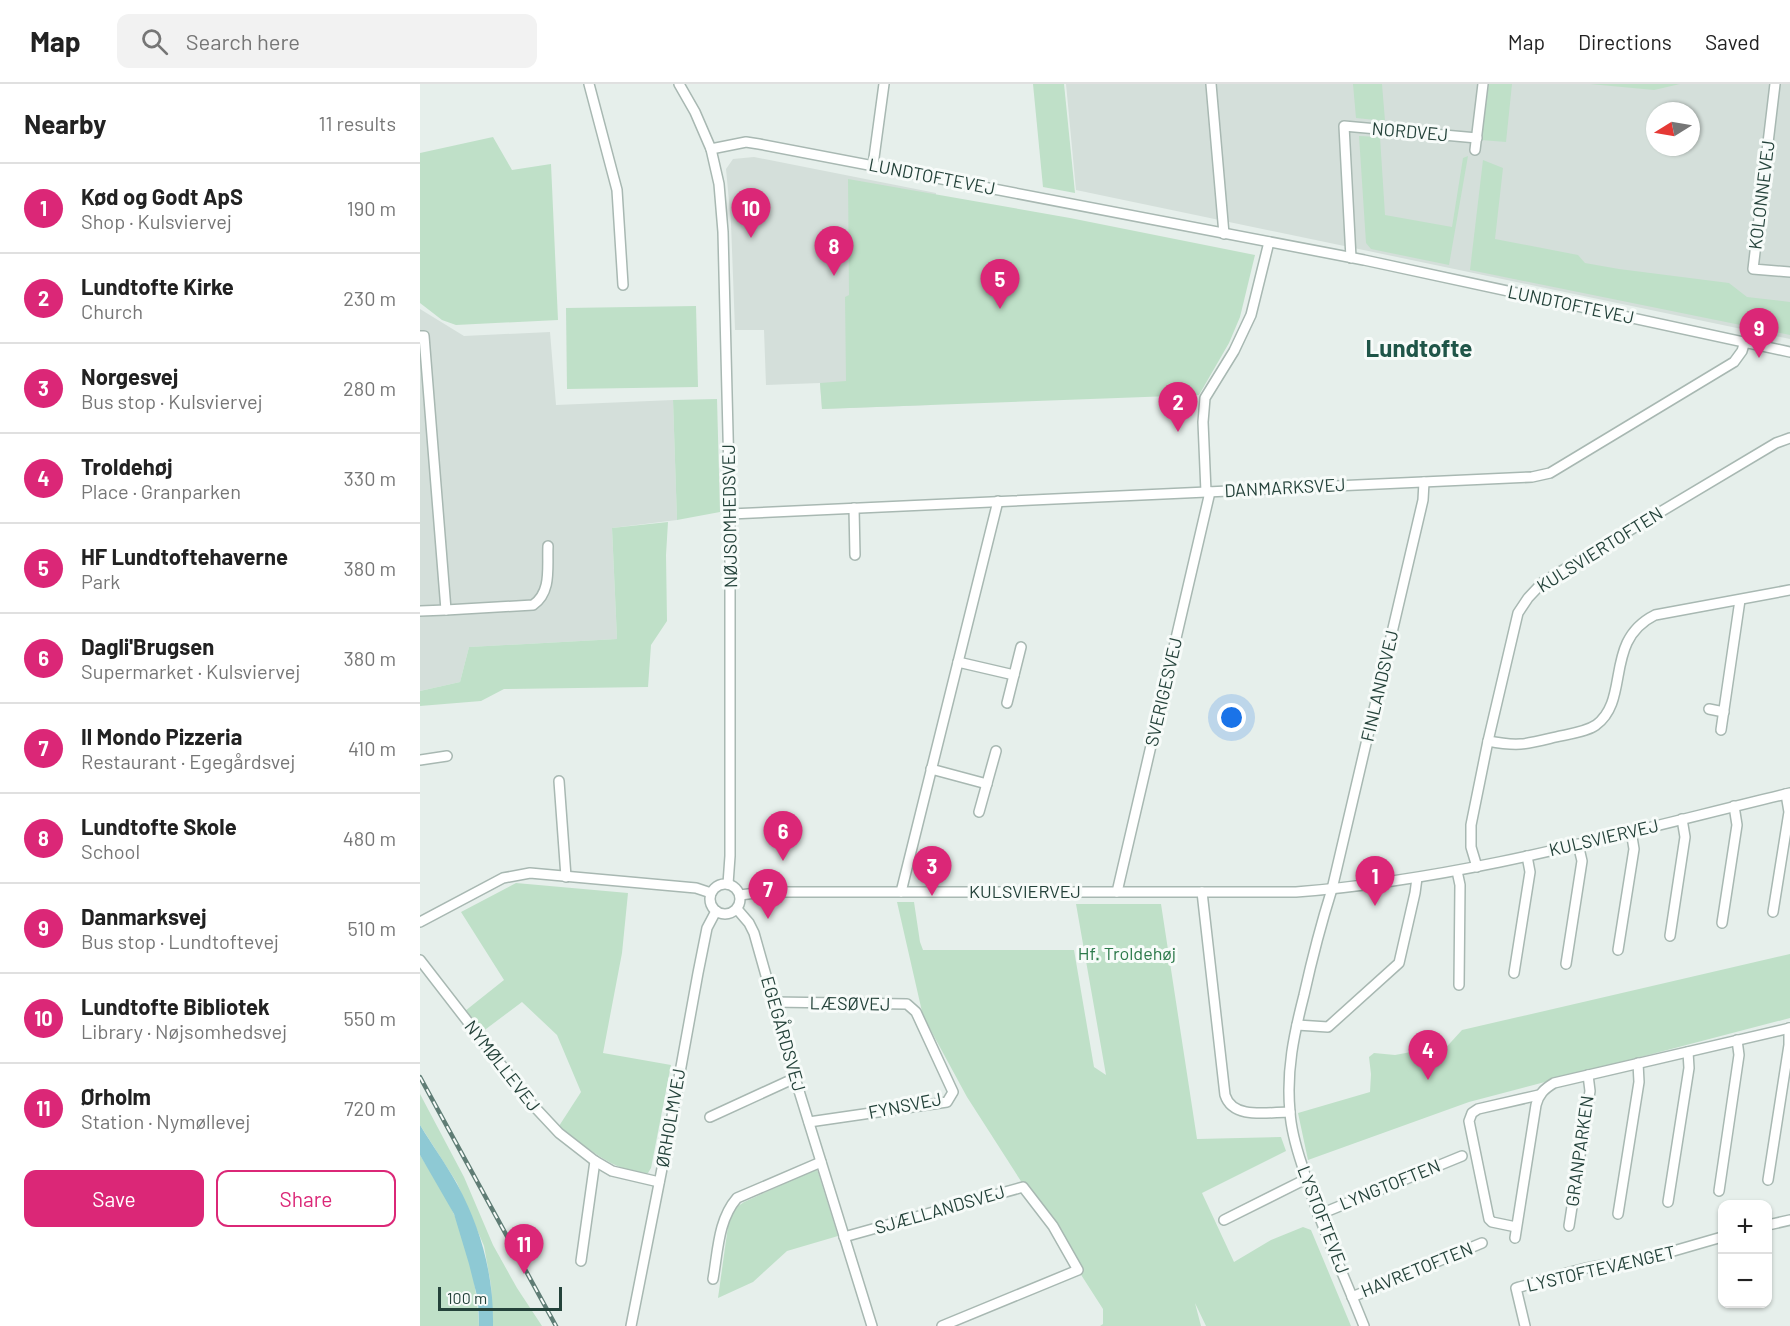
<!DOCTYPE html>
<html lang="en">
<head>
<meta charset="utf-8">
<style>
  body { margin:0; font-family:Barlow,sans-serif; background:#f2f2f2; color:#222 }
  .controls { position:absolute; right:18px; bottom:18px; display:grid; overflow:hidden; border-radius:12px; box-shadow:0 2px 4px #0004 }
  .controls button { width:54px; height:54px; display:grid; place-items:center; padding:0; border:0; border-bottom:2px solid #e0e0e0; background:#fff; color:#222; font:30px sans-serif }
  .compass { position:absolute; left:1226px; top:18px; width:54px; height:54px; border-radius:50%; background:#fff; box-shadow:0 2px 4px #0004; rotate:259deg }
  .scale { position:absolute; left:18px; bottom:15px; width:124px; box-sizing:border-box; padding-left:6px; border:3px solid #24423a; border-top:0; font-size:16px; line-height:21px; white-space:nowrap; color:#24423a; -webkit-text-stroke:4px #f7fbf9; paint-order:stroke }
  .you { position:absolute; left:812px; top:634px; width:21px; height:21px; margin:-15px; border:4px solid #fff; border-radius:50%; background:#1a73e8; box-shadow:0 0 0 9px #1a73e833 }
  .badge { display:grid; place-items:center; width:39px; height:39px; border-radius:50%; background:#db2777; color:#fff; font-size:20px; font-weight:700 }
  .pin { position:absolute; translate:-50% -50px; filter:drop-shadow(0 2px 3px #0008) }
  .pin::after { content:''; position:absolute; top:32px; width:21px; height:18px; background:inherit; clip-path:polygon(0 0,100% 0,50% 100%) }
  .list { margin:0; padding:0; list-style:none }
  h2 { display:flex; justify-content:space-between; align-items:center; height:78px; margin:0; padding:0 24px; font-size:26px }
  h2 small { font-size:20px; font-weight:400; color:#767676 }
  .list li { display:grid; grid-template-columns:39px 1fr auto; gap:18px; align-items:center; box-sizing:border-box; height:90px; padding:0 24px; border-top:2px solid #e0e0e0 }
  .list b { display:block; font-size:22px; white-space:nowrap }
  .list p { margin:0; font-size:20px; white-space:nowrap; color:#767676 }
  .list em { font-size:20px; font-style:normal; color:#767676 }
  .actions { display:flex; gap:12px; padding:18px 24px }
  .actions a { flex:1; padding:14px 0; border:2px solid #db2777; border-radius:12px; text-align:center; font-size:21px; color:#db2777 }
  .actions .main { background:#db2777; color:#fff }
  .icon { flex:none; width:33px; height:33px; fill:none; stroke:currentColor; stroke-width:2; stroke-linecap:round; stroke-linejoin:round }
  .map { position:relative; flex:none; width:1370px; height:1242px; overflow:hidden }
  header { display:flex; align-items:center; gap:36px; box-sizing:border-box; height:84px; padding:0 30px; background:#fff; border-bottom:2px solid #e0e0e0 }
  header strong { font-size:28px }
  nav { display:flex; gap:33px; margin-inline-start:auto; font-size:21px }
  .search { width:420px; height:54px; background:#f2f2f2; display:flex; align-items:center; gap:15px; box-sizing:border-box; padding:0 21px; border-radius:12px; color:#767676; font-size:22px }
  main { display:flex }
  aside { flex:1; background:#fff }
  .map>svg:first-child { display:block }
  .built { fill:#d4dfda; fill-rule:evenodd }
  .green { fill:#bfe0c8 }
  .water { fill:#8ec9d4 }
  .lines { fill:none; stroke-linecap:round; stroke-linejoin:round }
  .minor-casing { stroke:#a8b8b2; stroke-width:12 }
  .minor { stroke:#fff; stroke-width:9 }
  .rail-casing { stroke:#5f7d75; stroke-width:4.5 }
  .rail { stroke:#f7fbf9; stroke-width:2; stroke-dasharray:7; stroke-linecap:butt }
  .labels { text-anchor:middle; stroke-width:6; stroke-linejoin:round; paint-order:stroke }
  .street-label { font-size:18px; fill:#24423a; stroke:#f7fbf9 }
  .park-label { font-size:18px; fill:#2d7a4b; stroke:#f7fbf9 }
  .district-label { font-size:24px; font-weight:bold; fill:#1f5548; stroke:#f7fbf9 }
</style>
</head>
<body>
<header>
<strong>Map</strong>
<div class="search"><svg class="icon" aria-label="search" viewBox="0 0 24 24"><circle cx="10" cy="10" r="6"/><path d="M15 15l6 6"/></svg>Search here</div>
<nav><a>Map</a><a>Directions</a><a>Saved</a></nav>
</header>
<main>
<aside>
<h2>Nearby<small>11 results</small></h2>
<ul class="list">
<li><span class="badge">1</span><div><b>Kød og Godt ApS</b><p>Shop · Kulsviervej</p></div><em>190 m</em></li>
<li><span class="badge">2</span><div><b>Lundtofte Kirke</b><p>Church</p></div><em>230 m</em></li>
<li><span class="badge">3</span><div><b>Norgesvej</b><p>Bus stop · Kulsviervej</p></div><em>280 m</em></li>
<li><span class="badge">4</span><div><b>Troldehøj</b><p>Place · Granparken</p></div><em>330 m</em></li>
<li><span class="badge">5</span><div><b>HF Lundtoftehaverne</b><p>Park</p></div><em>380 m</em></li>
<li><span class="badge">6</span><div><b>Dagli'Brugsen</b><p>Supermarket · Kulsviervej</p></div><em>380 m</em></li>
<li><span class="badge">7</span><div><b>Il Mondo Pizzeria</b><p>Restaurant · Egegårdsvej</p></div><em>410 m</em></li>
<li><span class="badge">8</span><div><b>Lundtofte Skole</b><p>School</p></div><em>480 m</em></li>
<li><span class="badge">9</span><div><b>Danmarksvej</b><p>Bus stop · Lundtoftevej</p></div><em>510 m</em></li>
<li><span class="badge">10</span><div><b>Lundtofte Bibliotek</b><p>Library · Nøjsomhedsvej</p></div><em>550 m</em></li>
<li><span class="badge">11</span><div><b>Ørholm</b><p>Station · Nymøllevej</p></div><em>720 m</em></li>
</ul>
<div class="actions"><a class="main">Save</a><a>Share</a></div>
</aside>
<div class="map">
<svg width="1370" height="1242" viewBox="0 0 1370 1242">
  <rect width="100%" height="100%" fill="#e6efeb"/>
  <g class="built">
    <path d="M646,0H1370V255L656,106ZM1235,27H1271V63H1235Z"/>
    <path d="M334,73L516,109L511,321L402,325L400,299L346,301L344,246H315L311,139L306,85L313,75Z"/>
    <path d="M0,225L44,252L130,248L136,321L253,316L257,436L192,444L197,555L49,563L40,598L0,607Z"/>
  </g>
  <g class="green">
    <path d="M613,0H644L655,109L623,103Z"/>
    <path d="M933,0H962L965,37L936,34Z"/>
    <path d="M1069,0H1092L1086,58L1061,56Z"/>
    <path d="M1170,0H1260L1234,6Z"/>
    <path d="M939,52L960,53L965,131L1032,143L1043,74L1048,72L1029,181L951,165L946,159Z"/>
    <path d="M73,53L92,86L131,80L138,236L36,241L22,236L0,219V69Z"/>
    <path d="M1063,76L1083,84L1075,155L1158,171L1165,179L1199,185L1309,199L1327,213L1370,218V251L1050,186Z"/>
    <path d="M428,95L650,134L835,171L820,233L809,259L779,311L402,325L400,299L426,297L425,213L429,211Z"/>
    <path d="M276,222L278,303L147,305L146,224Z"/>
    <path d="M297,315L300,428L257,436L253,316Z"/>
    <path d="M248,438L246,471L247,537L231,561L228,603L84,605L61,617L0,622V607L40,598L49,563L197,555L192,444Z"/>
    <path d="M96,799L208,809L202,869L183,969L251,981L231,1084L228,1089C194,1089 164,1061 139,1042L161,1008L137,951L102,918L62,948L45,927L84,896L41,828Z"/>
    <path d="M477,818H494L500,858L503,866H654L674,983L686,991L656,820H741L777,1055L861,1053L866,1067L782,1109L814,1178L851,1156L883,1143L891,1146L931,1242H786L775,1219L781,1242H680L683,1240V1225L547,1013L503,932Z"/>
    <path d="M1370,870V934L1049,1018L888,1076L878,1029L950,1008L951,990L949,973L954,969L975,971L991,968L1021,969L1042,946Z"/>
    <path d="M0,1010L44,1093L73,1161L97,1204L122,1242H73L71,1201L64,1162L37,1099L0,1041Z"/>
    <path d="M0,1071C11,1089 24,1108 33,1128C49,1162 57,1204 59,1242H0Z"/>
    <path d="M397,1085L418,1152L367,1167L333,1198L298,1214L309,1135L314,1125L324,1118Z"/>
  </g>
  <path class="water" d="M0,1041C12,1061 26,1080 37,1100C61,1144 74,1192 73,1242H59L58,1216L49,1180L34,1130L0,1071Z"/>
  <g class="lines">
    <defs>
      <g id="minor">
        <path d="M169,0L197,106L203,201"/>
        <path d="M259,0L275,28L291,65L299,100L303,148L310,430V772L308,800"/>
        <path d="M791,0L804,150"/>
        <path d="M1355,0L1333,185L1370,188"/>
        <path d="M291,65L326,58L339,60L944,176L1370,268"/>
        <path d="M1055,66L1063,0"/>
        <path d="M453,81L464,0"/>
        <path d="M931,174L924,42L1057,54"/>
        <path d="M0,252H4L26,526L0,527"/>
        <path d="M786,408L783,338L785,314L814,267L831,231L849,158"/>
        <path d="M434,424L435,471"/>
        <path d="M310,430L1112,393L1130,389L1314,278L1322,267L1325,257"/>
        <path d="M26,526L113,521C132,508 127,483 128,462"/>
        <path d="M538,578L594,591"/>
        <path d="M587,619L601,563"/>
        <path d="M1289,625L1304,628"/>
        <path d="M1301,646L1320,516"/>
        <path d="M1068,657C1099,663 1107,660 1136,653C1149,650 1166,648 1176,641C1211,615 1183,557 1235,531L1370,506"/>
        <path d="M0,676L27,672"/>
        <path d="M511,685L567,700"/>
        <path d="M139,697L146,793"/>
        <path d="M559,728L576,667"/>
        <path d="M1057,783L1051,763V741L1068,657L1098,529L1108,514L1123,498L1356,359L1370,354"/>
        <path d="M1037,787L1040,801L1039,901"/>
        <circle cx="305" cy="815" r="15"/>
        <path d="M481,808L578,417"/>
        <path d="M697,808L790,408"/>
        <path d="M782,808L805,1011C813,1036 848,1028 870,1028"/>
        <path d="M320,811L344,808H876C1044,795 1207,748 1370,709"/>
        <path d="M317,825L329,839L334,849L375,994L452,1242"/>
        <path d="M1353,828L1369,728L1366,710"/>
        <path d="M0,838L83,794L110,789L276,804L291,809"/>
        <path d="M1302,839L1317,741L1314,722"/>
        <path d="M1250,852L1265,753L1262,735"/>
        <path d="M1198,866L1214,765L1211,747"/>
        <path d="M0,876L110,1018L139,1049L175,1077L192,1087L239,1098"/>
        <path d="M1146,880L1162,777L1158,760"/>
        <path d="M1094,889L1110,788L1107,772"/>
        <path d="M353,918L487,920L496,928L533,1008L527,1018L389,1038"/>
        <path d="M877,941L908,943L979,879L995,809L997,794"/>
        <path d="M290,1033L375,994"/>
        <path d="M1348,1096L1369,961V944"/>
        <path d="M1299,1107L1319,971L1317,956"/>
        <path d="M1248,1118L1269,984L1268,968"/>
        <path d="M1198,1130L1219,998L1218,979"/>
        <path d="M898,1131L1042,1072"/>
        <path d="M804,1136L886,1095"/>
        <path d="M1348,1141L1370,1136"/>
        <path d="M1149,1142L1170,1007L1168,991"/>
        <path d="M1096,1143L1072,1138L1069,1135L1049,1037L1052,1029L1058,1025L1119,1011"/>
        <path d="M424,1153L603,1103L633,1142L658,1186L522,1242"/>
        <path d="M1095,1154L1116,1021C1119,1010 1124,1005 1134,999L1370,944"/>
        <path d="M161,1177L175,1077"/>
        <path d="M293,1195C298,1167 298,1136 317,1114L401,1078"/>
        <path d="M932,1213L1062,1159"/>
        <path d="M211,1242L249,1049L278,889L287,844L296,827"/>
        <path d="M944,1242C923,1189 898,1136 882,1081C876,1063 871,1046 870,1028C866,987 874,950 884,911C892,875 901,840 912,805L1003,416L1004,398"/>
        <path d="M1105,1242L1096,1204C1124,1197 1178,1176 1205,1181L1302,1153"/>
      </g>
    </defs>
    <use href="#minor" class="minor-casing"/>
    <use href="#minor" class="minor"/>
    <defs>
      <path id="rail" d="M0,993L136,1242"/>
    </defs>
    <use href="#rail" class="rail-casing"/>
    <use href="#rail" class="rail"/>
  </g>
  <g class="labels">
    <g class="street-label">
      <text transform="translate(990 48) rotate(5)" y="6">NORDVEJ</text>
      <text transform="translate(512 93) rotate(11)" y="6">LUNDTOFTEVEJ</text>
      <text transform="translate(1342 111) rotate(-83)" y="6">KOLONNEVEJ</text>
      <text transform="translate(1151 221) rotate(12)" y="6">LUNDTOFTEVEJ</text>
      <text transform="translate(865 404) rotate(-3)" y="6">DANMARKSVEJ</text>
      <text transform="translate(310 432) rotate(-91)" y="6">NØJSOMHEDSVEJ</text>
      <text transform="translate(1180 466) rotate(-32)" y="6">KULSVIERTOFTEN</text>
      <text transform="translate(960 602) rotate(-77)" y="6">FINLANDSVEJ</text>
      <text transform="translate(744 608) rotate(-77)" y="6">SVERIGESVEJ</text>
      <text transform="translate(1184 754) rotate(-13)" y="6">KULSVIERVEJ</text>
      <text x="605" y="814">KULSVIERVEJ</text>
      <text transform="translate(430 920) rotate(1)" y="6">LÆSØVEJ</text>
      <text transform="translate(363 950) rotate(74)" y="6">EGEGÅRDSVEJ</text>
      <text transform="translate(82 982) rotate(52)" y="6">NYMØLLEVEJ</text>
      <text transform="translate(485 1022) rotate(-11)" y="6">FYNSVEJ</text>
      <text transform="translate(251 1034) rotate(-80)" y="6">ØRHOLMVEJ</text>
      <text transform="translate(1160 1067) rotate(-82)" y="6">GRANPARKEN</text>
      <text transform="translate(970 1101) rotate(-22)" y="6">LYNGTOFTEN</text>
      <text transform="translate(520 1126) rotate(-16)" y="6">SJÆLLANDSVEJ</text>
      <text transform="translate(903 1136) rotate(69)" y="6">LYSTOFTEVEJ</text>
      <text transform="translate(1181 1185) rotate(-13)" y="6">LYSTOFTEVÆNGET</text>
      <text transform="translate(997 1186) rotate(-22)" y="6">HAVRETOFTEN</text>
    </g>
    <g class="park-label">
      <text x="707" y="876">Hf. Troldehøj</text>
    </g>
    <g class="district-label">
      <text x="999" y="273">Lundtofte</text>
    </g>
  </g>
</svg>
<div class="controls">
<button>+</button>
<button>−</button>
</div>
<svg class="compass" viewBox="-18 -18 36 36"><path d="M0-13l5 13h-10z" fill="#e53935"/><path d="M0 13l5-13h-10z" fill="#767676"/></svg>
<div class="scale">100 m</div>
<div class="you"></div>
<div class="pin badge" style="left:955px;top:822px">1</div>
<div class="pin badge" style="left:758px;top:348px">2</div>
<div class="pin badge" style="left:512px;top:812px">3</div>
<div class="pin badge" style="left:1008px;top:996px">4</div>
<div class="pin badge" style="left:580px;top:225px">5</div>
<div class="pin badge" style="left:363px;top:777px">6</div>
<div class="pin badge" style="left:348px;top:835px">7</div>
<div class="pin badge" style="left:414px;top:192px">8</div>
<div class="pin badge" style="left:1339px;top:274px">9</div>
<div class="pin badge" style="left:331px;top:154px">10</div>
<div class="pin badge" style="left:104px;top:1190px">11</div>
</div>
</main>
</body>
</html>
